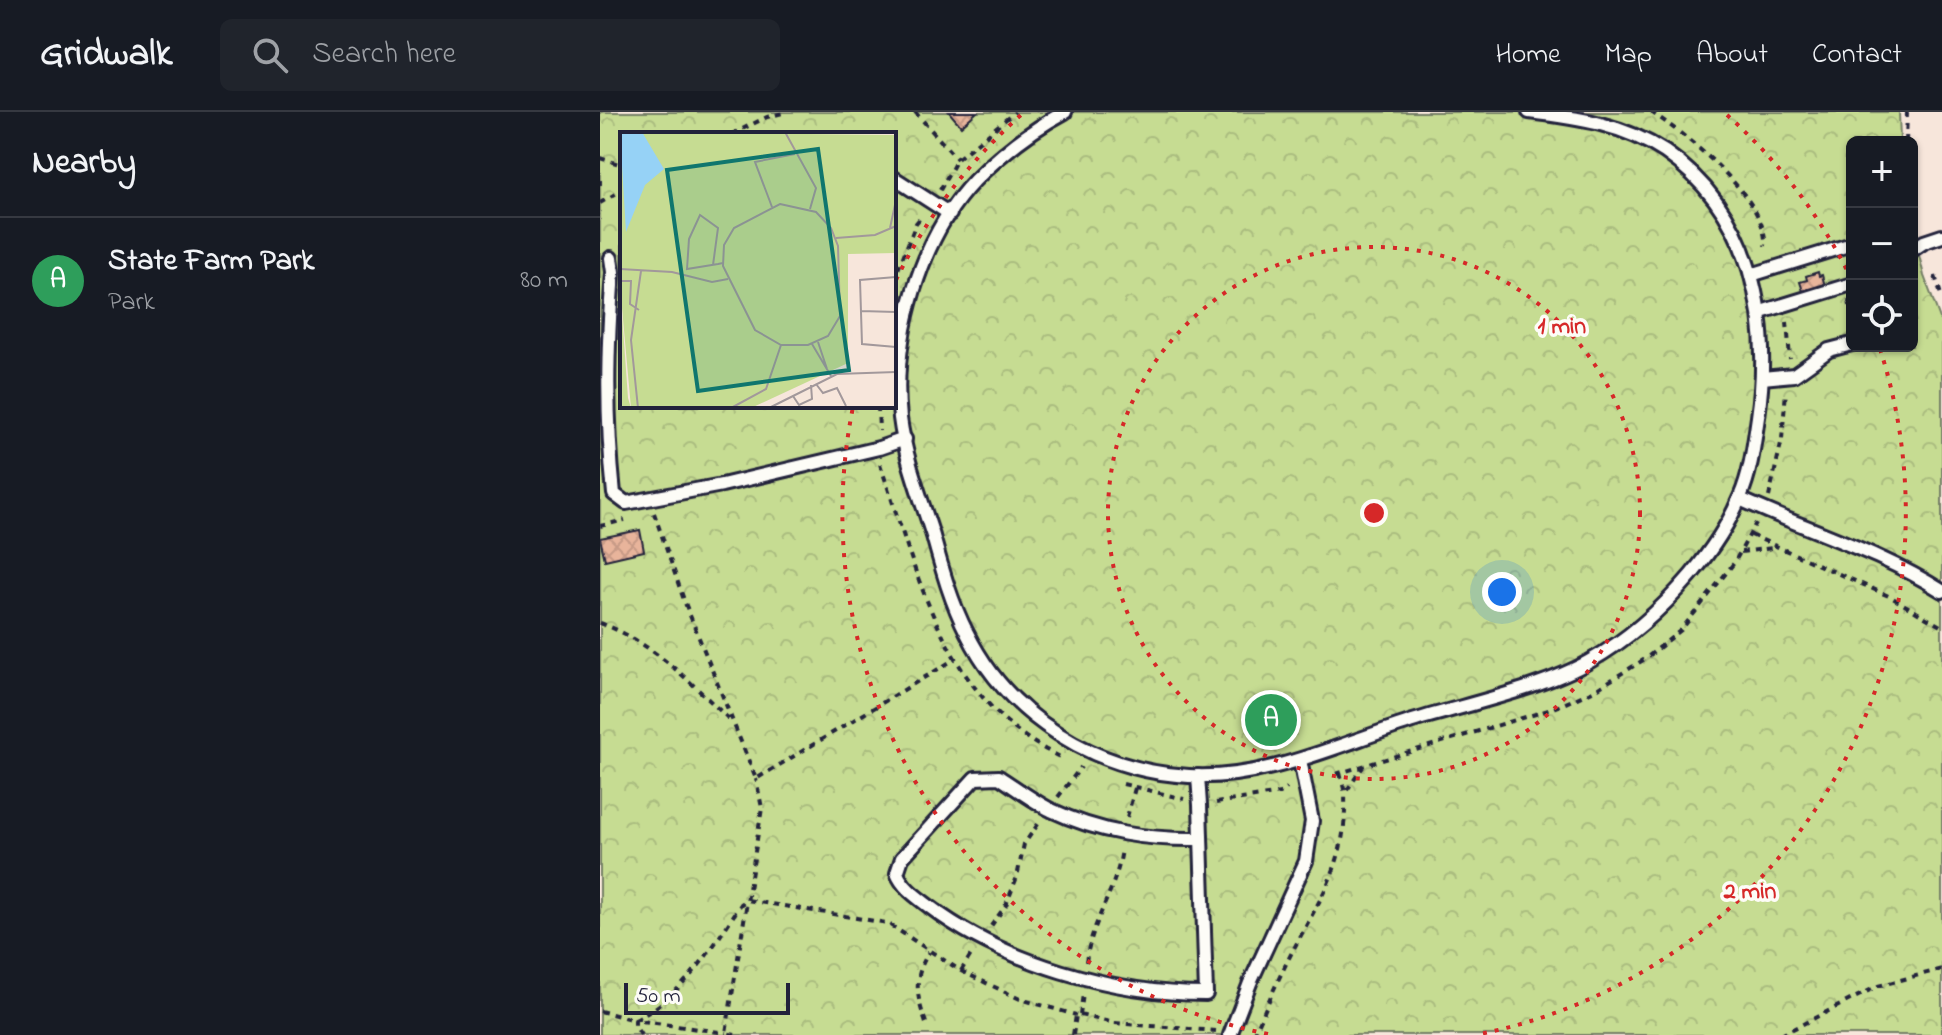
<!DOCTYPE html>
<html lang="en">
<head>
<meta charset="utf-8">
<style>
  body { margin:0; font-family:"Indie Flower",sans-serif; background:#20242c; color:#f1f3f6 }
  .controls { position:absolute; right:24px; top:24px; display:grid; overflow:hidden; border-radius:12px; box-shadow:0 2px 6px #0004 }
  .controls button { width:72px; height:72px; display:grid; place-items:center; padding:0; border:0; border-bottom:2px solid #363941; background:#171b24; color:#f1f3f6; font:40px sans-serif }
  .scale { position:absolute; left:24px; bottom:20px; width:166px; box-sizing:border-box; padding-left:8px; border:4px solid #22223b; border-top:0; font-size:22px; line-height:28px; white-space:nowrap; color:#22223b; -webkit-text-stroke:6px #fdfcf7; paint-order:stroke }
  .you { position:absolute; left:902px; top:480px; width:28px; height:28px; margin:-20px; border:6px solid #fff; border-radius:50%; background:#1a73e8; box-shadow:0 0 0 12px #1a73e833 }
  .badge { display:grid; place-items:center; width:52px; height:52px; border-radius:50%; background:#1a73e8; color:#fff; font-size:26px; font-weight:700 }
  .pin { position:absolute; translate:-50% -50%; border:4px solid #fff; box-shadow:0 2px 8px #0006 }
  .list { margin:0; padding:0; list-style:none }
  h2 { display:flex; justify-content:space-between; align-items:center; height:104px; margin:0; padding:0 32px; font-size:34px }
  h2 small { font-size:26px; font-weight:400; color:#9ea1a6 }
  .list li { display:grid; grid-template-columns:52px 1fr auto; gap:24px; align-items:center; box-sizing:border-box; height:128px; padding:0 32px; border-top:2px solid #363941 }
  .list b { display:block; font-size:30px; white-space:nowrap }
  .list p { margin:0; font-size:26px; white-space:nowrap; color:#9ea1a6 }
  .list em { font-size:26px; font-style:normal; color:#9ea1a6 }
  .icon { flex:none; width:44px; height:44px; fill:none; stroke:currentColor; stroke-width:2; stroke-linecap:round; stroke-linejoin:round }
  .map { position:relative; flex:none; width:1342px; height:923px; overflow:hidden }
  header { display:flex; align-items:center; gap:48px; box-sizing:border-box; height:112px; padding:0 40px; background:#171b24; border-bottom:2px solid #363941 }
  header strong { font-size:38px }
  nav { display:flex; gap:44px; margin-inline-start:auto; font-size:28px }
  .search { width:560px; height:72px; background:#20242c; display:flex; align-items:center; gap:20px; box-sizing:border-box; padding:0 28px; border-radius:12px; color:#9ea1a6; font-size:30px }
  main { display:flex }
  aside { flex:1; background:#171b24 }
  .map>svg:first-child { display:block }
  .park { fill:url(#park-crowns); stroke:#747f66; stroke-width:2; fill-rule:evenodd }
  .building { fill:url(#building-cross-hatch); stroke:#22223b; stroke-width:2 }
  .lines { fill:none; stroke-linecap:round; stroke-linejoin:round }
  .service-casing { stroke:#22223b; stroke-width:18 }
  .path { stroke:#22223b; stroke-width:4; stroke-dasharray:6 6; stroke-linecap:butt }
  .service { stroke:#fdfcf7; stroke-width:12 }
  .ring { fill:none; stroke:#d62828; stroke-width:4; stroke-dasharray:4 8 }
  .inset-road { fill:none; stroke:#a2989b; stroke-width:2 }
  .view { fill:#0f766e; fill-opacity:0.15; stroke:#0f766e; stroke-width:4 }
  .inset-edge { fill:none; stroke:#22223b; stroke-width:4 }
  .centre { fill:#d62828; stroke:#fdfcf7; stroke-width:4 }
  .ring-label { font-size:24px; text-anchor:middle; font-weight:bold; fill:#d62828; stroke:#fdfcf7; stroke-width:7; stroke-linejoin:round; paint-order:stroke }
</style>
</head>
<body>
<header>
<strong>Gridwalk</strong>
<div class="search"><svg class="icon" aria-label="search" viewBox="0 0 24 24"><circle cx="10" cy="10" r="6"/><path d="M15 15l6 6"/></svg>Search here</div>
<nav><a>Home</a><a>Map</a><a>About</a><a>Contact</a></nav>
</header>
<main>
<aside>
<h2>Nearby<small></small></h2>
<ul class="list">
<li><span class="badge" style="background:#2e9e5b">A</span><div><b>State Farm Park</b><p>Park</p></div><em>80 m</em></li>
</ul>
</aside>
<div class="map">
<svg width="1342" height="923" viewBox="0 0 1342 923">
  <defs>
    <pattern id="park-crowns" width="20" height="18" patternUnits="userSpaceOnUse" patternTransform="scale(2)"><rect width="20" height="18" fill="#c6dc92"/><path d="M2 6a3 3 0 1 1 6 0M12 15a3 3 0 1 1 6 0" fill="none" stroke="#aabc7f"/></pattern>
    <pattern id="building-cross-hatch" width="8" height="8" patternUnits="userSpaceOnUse" patternTransform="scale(2)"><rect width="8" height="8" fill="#e8b49b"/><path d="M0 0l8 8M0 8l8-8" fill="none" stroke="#c79a86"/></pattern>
  </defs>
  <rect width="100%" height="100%" fill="#f7e6db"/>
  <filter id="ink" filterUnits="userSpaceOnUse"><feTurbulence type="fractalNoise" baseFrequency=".0125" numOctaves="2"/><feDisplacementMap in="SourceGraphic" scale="16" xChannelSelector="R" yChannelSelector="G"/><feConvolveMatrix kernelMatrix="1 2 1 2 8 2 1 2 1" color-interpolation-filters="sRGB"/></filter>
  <g filter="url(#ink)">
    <path class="park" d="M0,0H1299L1300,30H1252V234H1312V114L1324,164L1342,212V923H0ZM22,22H294V294H22Z"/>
    <g class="building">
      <path d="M349,0H377L361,14Z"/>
      <path d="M1218,160L1219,164L1222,163L1225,174L1222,175L1223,178L1204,182L1200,170L1207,168L1206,164Z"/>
      <path d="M40,418L44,439L5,448L0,426Z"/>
    </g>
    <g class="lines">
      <defs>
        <g id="service">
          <path d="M465,0C433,17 401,42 375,68C320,125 291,228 300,306C305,346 321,386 333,424C342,457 351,490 367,521C408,605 496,659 589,664C669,668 741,631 816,608C868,592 944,576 990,549C1029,527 1062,497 1091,463C1110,440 1129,412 1140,385C1151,360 1154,332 1158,305C1172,206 1152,100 1065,40C1023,12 978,6 929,0"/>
          <path d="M294,66L350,102"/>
          <path d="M1312,138L1324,130L1342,124"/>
          <path d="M11,146L13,160C7,239 6,304 14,382L26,391L122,373L279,336L305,327"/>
          <path d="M1151,163L1252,132"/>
          <path d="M1161,200L1252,172"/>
          <path d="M1162,266L1194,263L1229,238L1252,232"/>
          <path d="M1140,387C1207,418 1279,439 1342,479"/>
          <path d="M598,664L600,693L606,882C514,882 404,851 330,795C317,785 303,776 297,761L302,746L375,666L399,665C416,676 433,689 451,698C500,721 548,728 601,727"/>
          <path d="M630,923L650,871L706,749L712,709L700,648"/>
        </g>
      </defs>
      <use href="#service" class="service-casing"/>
      <g class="path">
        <path d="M315,0L357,47"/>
        <path d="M1051,0C1086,23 1169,88 1165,134"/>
        <path d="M132,22L167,5L187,0"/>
        <path d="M1306,30L1307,0"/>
        <path d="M0,46L22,53"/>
        <path d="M0,68V73"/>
        <path d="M340,78L357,47L415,0"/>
        <path d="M1312,87L1315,101"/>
        <path d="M0,91L22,78"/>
        <path d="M1335,164L1342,186"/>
        <path d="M294,168L316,111L322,104"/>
        <path d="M1249,188L1252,205"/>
        <path d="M1187,210L1190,247"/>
        <path d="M278,294L279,319"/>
        <path d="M280,352C318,463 344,590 460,645"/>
        <path d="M1169,385L1182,327L1186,279"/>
        <path d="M54,401L85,491L156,667L355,547"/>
        <path d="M0,414L25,408"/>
        <path d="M1151,423L1291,485L1342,515"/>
        <path d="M1141,440L1172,436"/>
        <path d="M0,511C53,530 92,572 132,610"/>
        <path d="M740,661L745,681L763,655"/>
        <path d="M736,662L952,597L995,578L1045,547L1081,518L1134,451L1156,411"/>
        <path d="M523,672L584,687"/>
        <path d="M458,685L481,655"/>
        <path d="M616,691L680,681L687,676"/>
        <path d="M527,705L535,676"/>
        <path d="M391,814L406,793L417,765L424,732L441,708"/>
        <path d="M486,850C491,810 517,777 522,737"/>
        <path d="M361,859L372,841"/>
        <path d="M0,899L35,908C85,882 111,838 141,792L147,788L287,811L361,859L420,887L476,903"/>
        <path d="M480,903L483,882"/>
        <path d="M326,911C316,884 313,865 329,840"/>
        <path d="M41,923L35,914V908L126,921"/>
        <path d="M135,923L126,921L162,696L156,667"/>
        <path d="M473,923L476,903H480L514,911L616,919"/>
        <path d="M654,923C668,890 682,858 699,827C728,773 747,745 745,681"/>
        <path d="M1181,923L1278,874L1342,857"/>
      </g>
      <use href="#service" class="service"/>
    </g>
  </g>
  <g class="ring">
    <circle cx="774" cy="401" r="266"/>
    <path d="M668 922A532 532 0 0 1 253 295M296 168A532 532 0 0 1 421 3M1127 3A532 532 0 0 1 1250 164M1280 237A532 532 0 0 1 880 922"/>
  </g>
  <g transform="translate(20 20)">
    <rect width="276" height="276" fill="#f7e6db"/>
    <path d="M0,154L8,266L11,276H0Z" fill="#c6dc92"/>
    <path d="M0,0L276,3V121L228,122V231L131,276H11L0,154Z" fill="#c6dc92"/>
    <path d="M0,0H22L44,37L25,53L6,100Z" fill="#96d2f6"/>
    <path class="inset-road" d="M165,0L196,56L190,77M160,72L196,80L211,96L218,114L220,184L208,204L188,213H161L135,198L103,134L104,113L114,96ZM152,75L135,30L175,22M270,96L276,68M216,106L255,103L276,94M93,133L98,96L80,83L69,107L67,137L98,132L103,131M0,137L52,140L92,150L108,147M276,145L240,148L242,212L276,215M0,149H11L10,172L19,178M241,179L276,180M198,210L207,237M192,212L211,244M196,252L203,261L217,256L226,274M173,264L179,273L192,267L191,253M18,276L11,208L21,139M111,276L146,257L161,213M149,276L217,242L276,240"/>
    <path class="view" d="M198,17L229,238L78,259L47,38Z"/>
    <rect width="276" height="276" class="inset-edge"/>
  </g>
  <circle cx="774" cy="401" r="12" class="centre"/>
  <g class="ring-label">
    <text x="962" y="221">1 min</text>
    <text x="1150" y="786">2 min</text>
  </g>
</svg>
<div class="controls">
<button>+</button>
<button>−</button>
<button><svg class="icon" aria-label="locate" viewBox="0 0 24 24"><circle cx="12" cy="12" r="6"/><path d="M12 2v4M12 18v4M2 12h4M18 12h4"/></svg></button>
</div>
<div class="scale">50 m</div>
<div class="you"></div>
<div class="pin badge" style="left:671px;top:608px;background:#2e9e5b">A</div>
</div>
</main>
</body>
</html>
